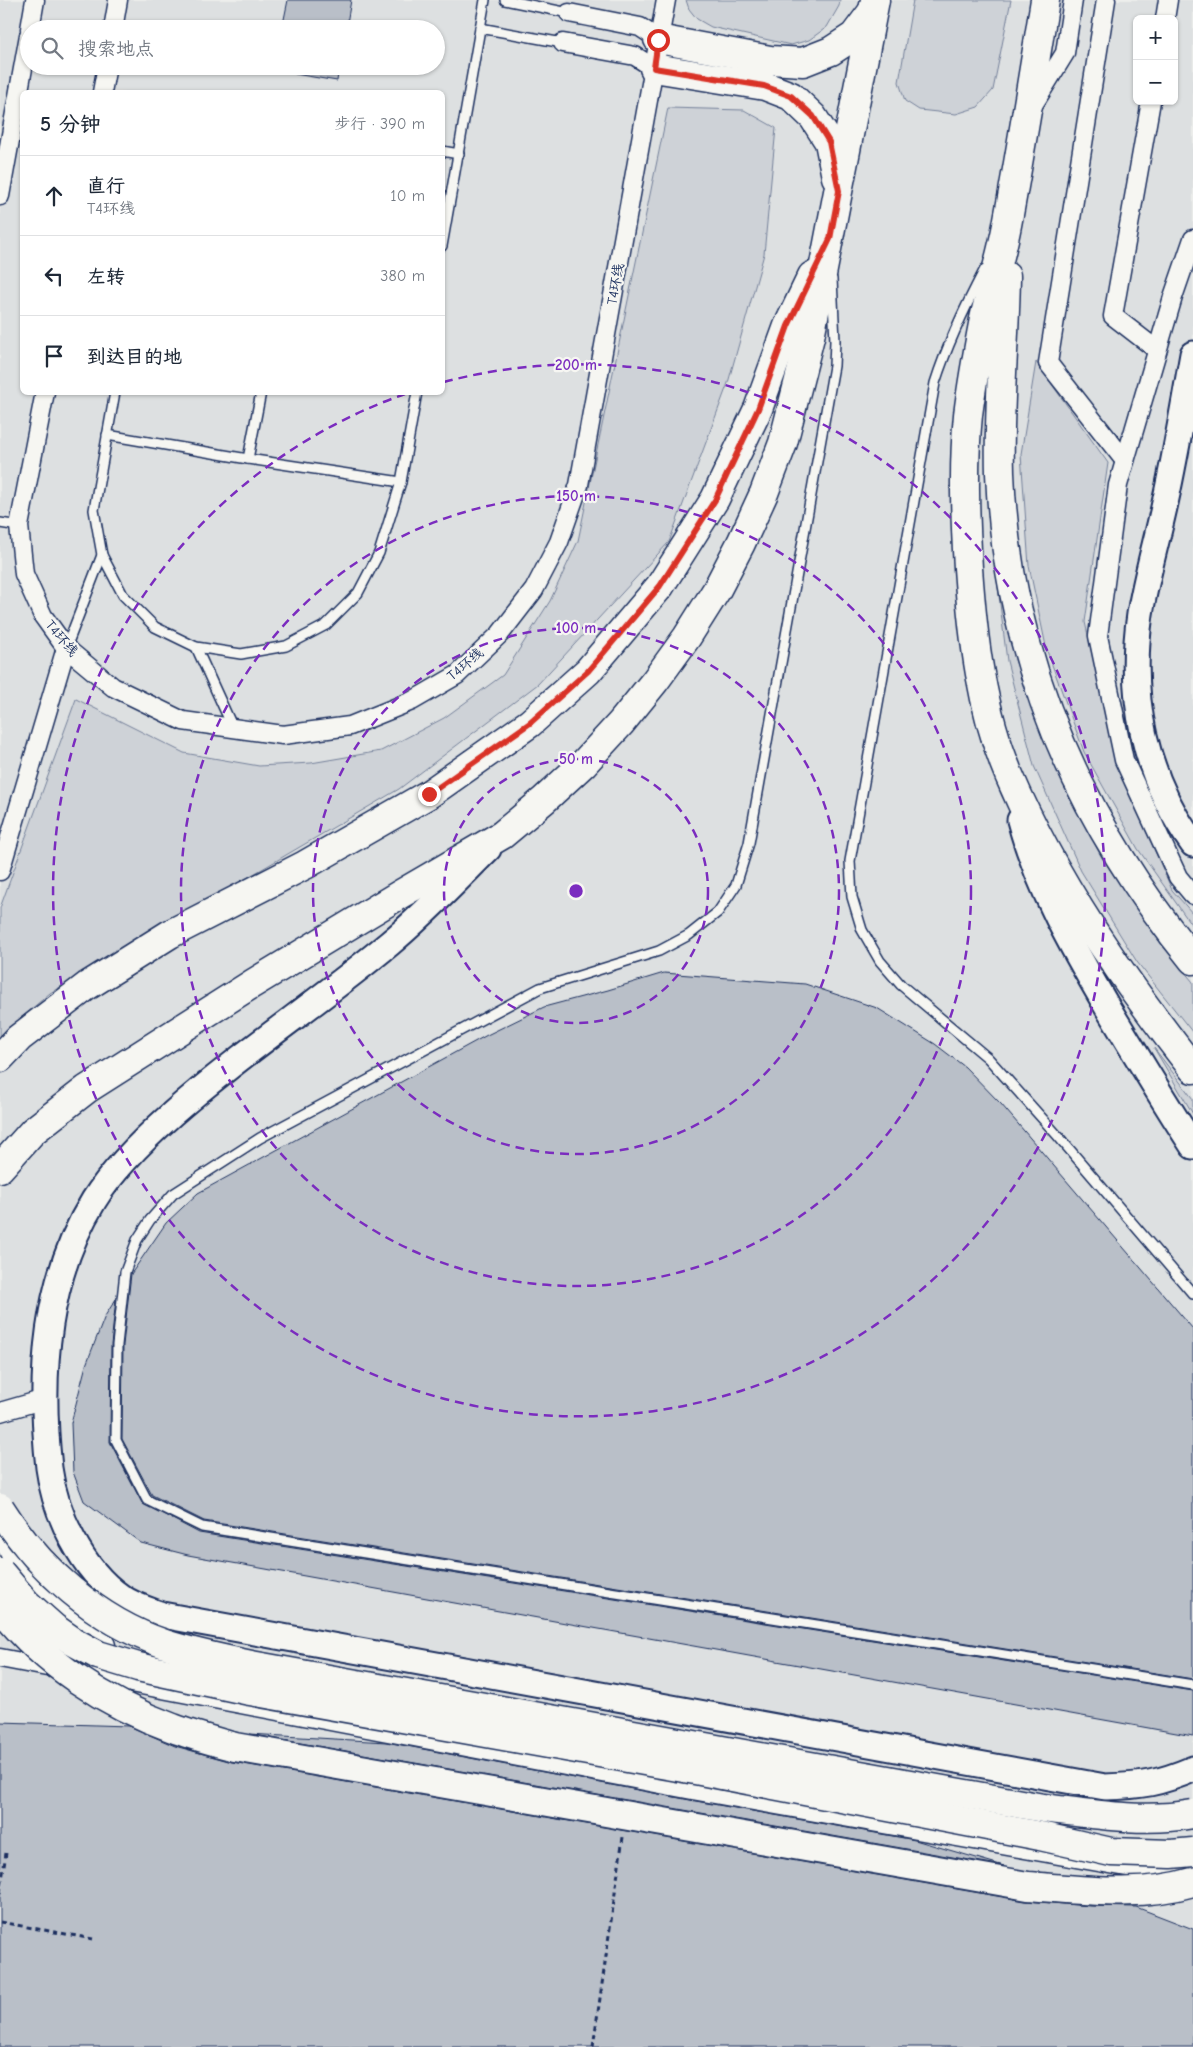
<!DOCTYPE html>
<html lang="zh">
<head>
<meta charset="utf-8">
<style>
  body { margin:0; font-family:"Comic Neue","LXGW WenKai TC",sans-serif; background:#f2f2f3; color:#1f2937 }
  .controls { position:absolute; right:15px; top:15px; display:grid; overflow:hidden; border-radius:8px; box-shadow:0 1px 4px #0004 }
  .controls button { width:45px; height:45px; display:grid; place-items:center; padding:0; border:0; border-bottom:1px solid #e0e1e3; background:#fff; color:#1f2937; font:25px sans-serif }
  .stop { position:absolute; width:15px; height:15px; margin:-11px; border:4px solid #d93025; border-radius:50%; background:#fff }
  .stop.end { background:#d93025; border-color:#fff; box-shadow:0 1px 5px #0008 }
  .list { margin:0; padding:0; list-style:none }
  h2 { display:flex; justify-content:space-between; align-items:center; height:65px; margin:0; padding:0 20px; font-size:21px }
  h2 small { font-size:16px; font-weight:400; color:#747a83 }
  .list li { display:grid; grid-template-columns:32px 1fr auto; gap:15px; align-items:center; box-sizing:border-box; height:80px; padding:0 20px; border-top:1px solid #e0e1e3 }
  .list b { display:block; font-size:19px; white-space:nowrap }
  .list p { margin:0; font-size:16px; white-space:nowrap; color:#747a83 }
  .list em { font-size:16px; font-style:normal; color:#747a83 }
  .icon { flex:none; width:28px; height:28px; fill:none; stroke:currentColor; stroke-width:2; stroke-linecap:round; stroke-linejoin:round }
  .map { position:relative; flex:none; width:1193px; height:2047px; overflow:hidden }
  .search { position:absolute; background:#fff; box-shadow:0 1px 4px #0004; left:20px; top:20px; width:425px; height:55px; display:flex; align-items:center; gap:12px; box-sizing:border-box; padding:0 18px; border-radius:28px; color:#747a83; font-size:19px }
  .panel { position:absolute; background:#fff; box-shadow:0 1px 4px #0004; left:20px; top:90px; width:425px; height:305px; border-radius:8px }
  .map>svg:first-child { display:block }
  .built { fill:#dde0e1; fill-rule:evenodd }
  .green { fill:#ced2d7; stroke:#74809a }
  .building { fill:#b9bfc8; stroke:#1b2f5e }
  .lines { fill:none; stroke-linecap:round; stroke-linejoin:round }
  .lane-casing { stroke:#1b2f5e; stroke-width:12 }
  .street-casing { stroke:#1b2f5e; stroke-width:21 }
  .secondary-casing { stroke:#1b2f5e; stroke-width:29 }
  .primary-casing { stroke:#1b2f5e; stroke-width:31 }
  .path { stroke:#1b2f5e; stroke-width:3; stroke-dasharray:5 4; stroke-linecap:butt }
  .lane { stroke:#f6f6f2; stroke-width:9 }
  .street { stroke:#f6f6f2; stroke-width:18 }
  .secondary { stroke:#f6f6f2; stroke-width:25 }
  .primary { stroke:#f6f6f2; stroke-width:28 }
  .primary-bridge-casing { stroke:#1b2f5e; stroke-width:31; stroke-linecap:butt }
  .primary-bridge { stroke:#f6f6f2; stroke-width:28 }
  .route { stroke:#d93025; stroke-width:6 }
  .ring { fill:none; stroke:#7b2cbf; stroke-width:2.5; stroke-dasharray:9 6 }
  .labels { text-anchor:middle; stroke-width:4.5; stroke-linejoin:round; paint-order:stroke }
  .street-label { font-size:14px; fill:#1b2f5e; stroke:#f6f6f2 }
  .centre { fill:#7b2cbf; stroke:#f6f6f2; stroke-width:2.5 }
  .ring-label { font-size:15px; text-anchor:middle; font-weight:bold; fill:#7b2cbf; stroke:#f6f6f2; stroke-width:4.5; stroke-linejoin:round; paint-order:stroke }
</style>
</head>
<body>
<div class="map">
<svg width="1193" height="2047" viewBox="0 0 1193 2047">
  <rect width="100%" height="100%" fill="#edeeec"/>
  <filter id="ink" filterUnits="userSpaceOnUse"><feTurbulence type="fractalNoise" baseFrequency=".02" numOctaves="2"/><feDisplacementMap in="SourceGraphic" scale="10" xChannelSelector="R" yChannelSelector="G"/><feConvolveMatrix kernelMatrix="1 2 1 2 8 2 1 2 1" color-interpolation-filters="sRGB"/></filter>
  <g filter="url(#ink)">
    <path class="built" d="M0,0H1193V2047H0ZM1137,19H1174V101H1137ZM29,29H436V66H29ZM22,92H442V392H22Z"/>
    <g class="green">
      <path d="M686,0H840L839,6L827,27L809,40L791,45L711,27L697,19L689,9Z"/>
      <path d="M913,0H1011L993,90L978,107L956,114L919,110L905,101L899,82Z"/>
      <path d="M668,108L744,110L776,128L764,254L728,383L669,542L538,684L399,789L50,993L0,1036V908L76,699L184,753L259,766L311,763L381,751L444,718L503,675L550,601L578,541Z"/>
      <path d="M1036,362L1108,463L1085,622L1116,762L1172,890L1193,914V927L1138,849L1084,752L1047,651L1029,566L1021,454Z"/>
      <path d="M993,547L1015,660L1052,760L1102,858L1162,945L1193,982V1033L1137,962L1081,871L1034,766L1007,661Z"/>
      <path d="M1154,1048L1193,1099V1114Z"/>
    </g>
    <g class="building">
      <path d="M288,0H351L346,29H282Z"/>
      <path d="M295,66H339L337,81L295,74Z"/>
      <path d="M664,973L805,984L877,1008L935,1044L965,1067L1001,1104L1193,1329V1679L204,1521L152,1495L122,1439L123,1345L131,1274L166,1223L198,1193L487,1035L544,1007L608,990Z"/>
      <path d="M116,1299L111,1345L110,1442L142,1503L199,1533L1193,1691V1736L188,1555L141,1543L84,1501L73,1472L71,1423L86,1365L105,1316Z"/>
      <path d="M0,1722L129,1726L175,1746L232,1762L1025,1901L1090,1906L1136,1907L1193,1929V2047H0Z"/>
      <path d="M249,1734L386,1742L690,1800L915,1840L1004,1866Z"/>
    </g>
    <g class="lines">
      <defs>
        <g id="lane">
          <path d="M505,0L569,13"/>
          <path d="M480,28L563,43"/>
          <path d="M442,151L459,154"/>
          <path d="M442,246L485,0"/>
          <path d="M985,269C965,307 948,342 935,383L850,861L852,897L862,930L880,961L901,985L988,1058L1058,1136L1193,1294"/>
          <path d="M832,279L835,341L834,366L749,843L736,885L718,912L689,935L659,951L540,988L260,1138L173,1194L150,1220L137,1240L125,1272L117,1345L116,1440L147,1500L202,1527L1193,1685"/>
          <path d="M115,392L94,510L102,555L123,595L155,627L196,647L241,654L286,646L326,625L358,593L379,553L401,482L417,392"/>
          <path d="M107,435L248,459L401,482"/>
          <path d="M248,459L261,392"/>
          <path d="M0,523L19,526"/>
          <path d="M196,647L233,728"/>
          <path d="M66,648L102,555"/>
        </g>
        <g id="street">
          <path d="M1106,0L1048,363L1125,461"/>
          <path d="M569,13L640,27L658,39"/>
          <path d="M1165,19L1168,0"/>
          <path d="M30,29L35,0"/>
          <path d="M113,29L118,0"/>
          <path d="M563,43L635,56L654,68"/>
          <path d="M102,92L107,66"/>
          <path d="M1151,101L1113,316L1157,350"/>
          <path d="M1033,105L1065,53L1073,0"/>
          <path d="M0,196L29,35"/>
          <path d="M1193,239L1173,297L1118,485L1098,636L1124,760L1178,877L1193,895"/>
          <path d="M45,392L19,526L24,574L43,616L66,648L113,687L183,721L283,735L350,726L412,701L457,675L500,634L534,590L559,542L579,485L666,0"/>
          <path d="M0,871L66,648"/>
          <path d="M0,1412L45,1399"/>
          <path d="M0,1658L692,1790L1189,1878"/>
        </g>
        <g id="secondary">
          <path d="M1193,354C1184,404 1176,454 1165,503C1157,540 1146,577 1140,614C1128,696 1144,776 1193,844"/>
          <path d="M1020,820C1038,888 1074,950 1109,1010C1137,1056 1164,1102 1193,1146"/>
          <path d="M488,849C456,881 425,914 390,943C319,1002 241,1053 172,1114C144,1139 114,1168 94,1200C45,1279 39,1378 49,1468C55,1514 82,1570 121,1597C134,1606 148,1610 162,1615L1105,1787C1141,1786 1160,1783 1193,1769"/>
        </g>
        <g id="primary">
          <path d="M1045,0C1033,75 1021,150 1007,225C1001,257 991,288 984,319C978,350 972,383 968,415C963,466 965,517 968,568C973,638 981,709 1009,775C1054,881 1122,978 1193,1069"/>
          <path d="M658,39L770,60L803,62L831,51L854,36L872,12"/>
          <path d="M654,68L765,86L791,96L813,117L829,142L836,177"/>
          <path d="M1006,276C1005,342 998,407 1000,473C1007,657 1078,818 1193,960"/>
          <path d="M0,1058L19,1038L87,986L170,934L305,865L429,794L530,723L588,671L660,586L715,499L758,409L788,326L812,276"/>
          <path d="M0,1168L33,1131L87,1089L252,984L399,895L502,835L544,800L584,763L621,723L655,681L687,637L716,591L741,543L764,493L783,443L810,337L875,0"/>
          <path d="M0,1523C21,1570 55,1620 101,1646"/>
        </g>
      </defs>
      <use href="#lane" class="lane-casing"/>
      <use href="#street" class="street-casing"/>
      <use href="#secondary" class="secondary-casing"/>
      <use href="#primary" class="primary-casing"/>
      <g class="path">
        <path d="M0,1893L6,1853"/>
        <path d="M0,1922L93,1939"/>
        <path d="M593,2047L623,1837"/>
      </g>
      <use href="#lane" class="lane"/>
      <use href="#street" class="street"/>
      <use href="#secondary" class="secondary"/>
      <use href="#primary" class="primary"/>
      <defs>
        <g id="primary-bridge">
          <path d="M0,1508C38,1569 97,1621 165,1644C193,1653 222,1659 251,1665L1043,1808C1092,1814 1144,1823 1193,1814"/>
          <path d="M0,1572L26,1603L54,1628L74,1642L98,1655L138,1667L250,1691L695,1770L1040,1836L1111,1852L1171,1854L1193,1852"/>
          <path d="M0,1606C42,1663 107,1704 173,1728C193,1736 214,1741 235,1747L1028,1886C1083,1890 1139,1898 1193,1882"/>
        </g>
      </defs>
      <use href="#primary-bridge" class="primary-bridge-casing"/>
      <use href="#primary-bridge" class="primary-bridge"/>
    </g>
  </g>
  <g class="lines" filter="url(#ink)">
    <path class="route" d="M429,794L530,723L588,671L660,586L715,500L758,409L788,326L830,239L839,191L829,142L813,116L791,96L764,86L654,68L658,40"/>
  </g>
  <g class="ring">
    <circle cx="576" cy="891" r="132"/>
    <circle cx="576" cy="891" r="263"/>
    <circle cx="576" cy="891" r="395"/>
    <path d="M444 382A526 526 0 1 1 405 394"/>
  </g>
  <g class="labels">
    <g class="street-label">
      <text transform="translate(615 284) rotate(-80)" y="5">T4环线</text>
      <text transform="translate(62 638) rotate(50)" y="5">T4环线</text>
      <text transform="translate(465 664) rotate(-40)" y="5">T4环线</text>
    </g>
  </g>
  <circle cx="576" cy="891" r="8" class="centre"/>
  <g class="ring-label">
    <text x="576" y="370">200 m</text>
    <text x="576" y="501">150 m</text>
    <text x="576" y="633">100 m</text>
    <text x="576" y="764">50 m</text>
  </g>
</svg>
<div class="controls">
<button>+</button>
<button>−</button>
</div>
<div class="stop" style="left:658px;top:40px"></div>
<div class="stop end" style="left:429px;top:794px"></div>
<div class="search"><svg class="icon" aria-label="search" viewBox="0 0 24 24"><circle cx="10" cy="10" r="6"/><path d="M15 15l6 6"/></svg>搜索地点</div>
<section class="panel">
<h2>5 分钟<small>步行 · 390 m</small></h2>
<ul class="list">
<li><svg class="icon" aria-label="ahead" viewBox="0 0 24 24"><path d="M12 20V5M6 11l6-6 6 6"/></svg><div><b>直行</b><p>T4环线</p></div><em>10 m</em></li>
<li><svg class="icon" aria-label="left" viewBox="0 0 24 24"><path d="M17 20v-9H6M10 6l-5 5 5 5"/></svg><div><b>左转</b></div><em>380 m</em></li>
<li><svg class="icon" aria-label="arrive" viewBox="0 0 24 24"><path d="M6 21V4h12l-3 4 3 4H6"/></svg><div><b>到达目的地</b></div></li>
</ul>
</section>
</div>
</body>
</html>
